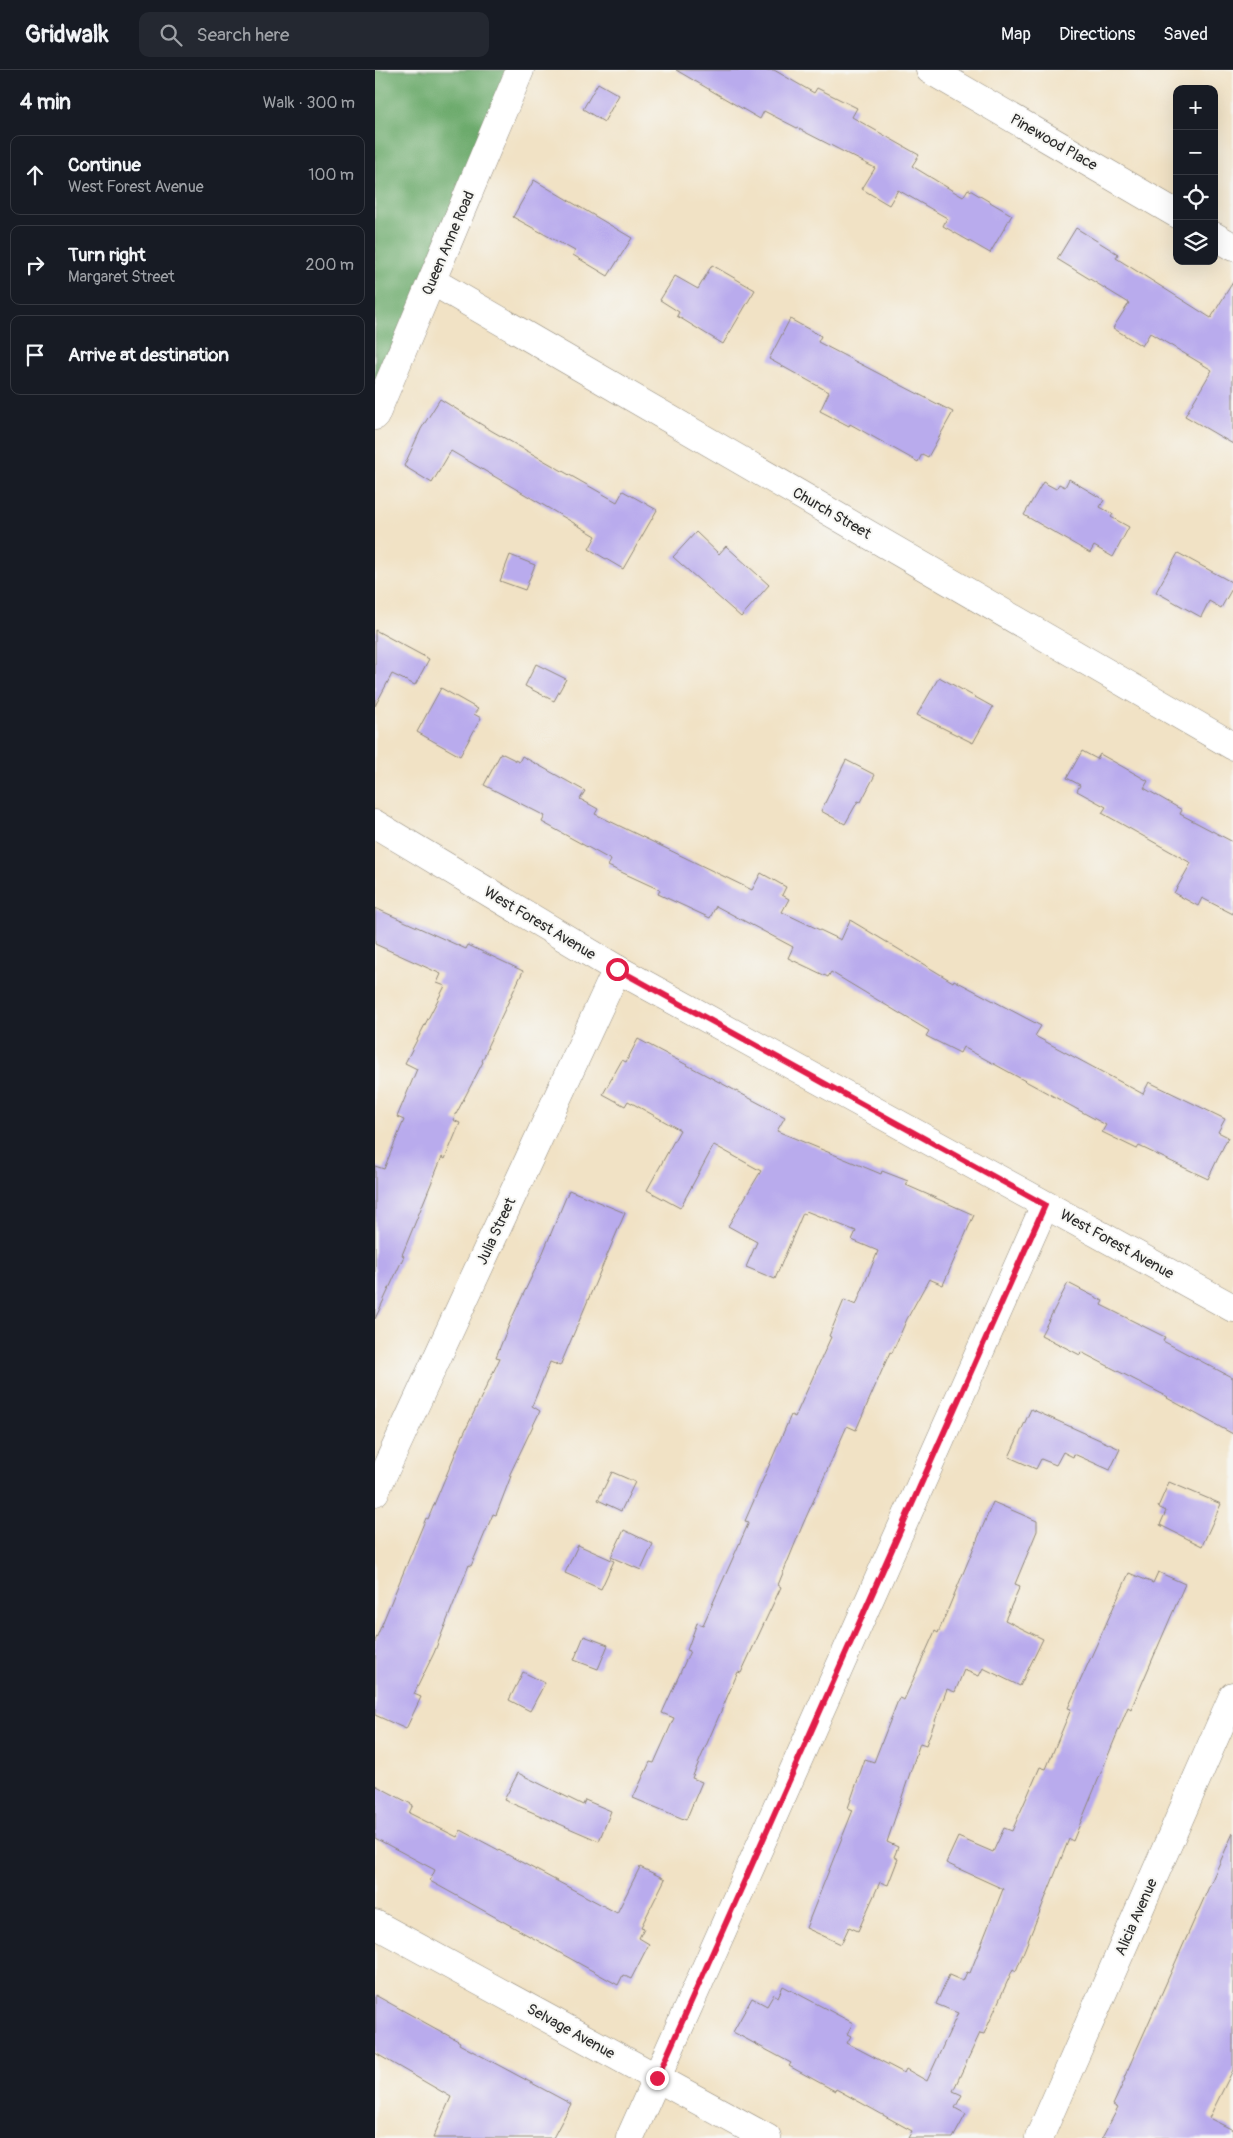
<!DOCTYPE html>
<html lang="en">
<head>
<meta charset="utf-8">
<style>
  body { margin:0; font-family:Pangolin,sans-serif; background:#242831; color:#f1f3f6 }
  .controls { position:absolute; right:15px; top:15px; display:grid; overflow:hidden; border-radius:10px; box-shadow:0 5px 20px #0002 }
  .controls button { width:45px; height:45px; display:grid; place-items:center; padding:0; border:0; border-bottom:1px solid #363941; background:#171b24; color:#f1f3f6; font:25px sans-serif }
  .stop { position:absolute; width:15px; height:15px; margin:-11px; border:4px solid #e11d48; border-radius:50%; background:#fff }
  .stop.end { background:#e11d48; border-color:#fff; box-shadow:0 1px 5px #0008 }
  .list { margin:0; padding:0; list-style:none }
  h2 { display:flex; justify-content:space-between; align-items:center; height:65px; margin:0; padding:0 20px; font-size:21px }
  h2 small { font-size:16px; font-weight:400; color:#9ea1a6 }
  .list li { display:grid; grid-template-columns:32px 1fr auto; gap:15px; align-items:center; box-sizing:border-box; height:80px; margin:0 10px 10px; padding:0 10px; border:1px solid #363941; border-radius:10px }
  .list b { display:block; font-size:19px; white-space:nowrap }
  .list p { margin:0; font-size:16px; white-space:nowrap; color:#9ea1a6 }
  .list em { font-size:16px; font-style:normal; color:#9ea1a6 }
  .icon { flex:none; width:28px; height:28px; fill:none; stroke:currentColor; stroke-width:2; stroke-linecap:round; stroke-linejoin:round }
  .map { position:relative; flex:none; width:858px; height:2068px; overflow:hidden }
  header { display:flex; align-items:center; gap:30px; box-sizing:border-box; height:70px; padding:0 25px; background:#171b24; border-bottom:1px solid #363941 }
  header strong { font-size:24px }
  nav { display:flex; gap:28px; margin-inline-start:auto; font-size:18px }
  .search { width:350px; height:45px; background:#242831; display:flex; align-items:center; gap:12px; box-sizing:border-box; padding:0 18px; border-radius:10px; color:#9ea1a6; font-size:19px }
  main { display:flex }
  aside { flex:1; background:#171b24 }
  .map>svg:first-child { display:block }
  .forest { fill:#6caa6c; stroke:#4c6a4c }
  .building { fill:#b9abed }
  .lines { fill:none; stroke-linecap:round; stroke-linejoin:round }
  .street-casing { stroke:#8e8678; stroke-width:29 }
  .secondary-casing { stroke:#8e8678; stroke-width:29 }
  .street { stroke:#fff; stroke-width:28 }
  .secondary { stroke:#fff; stroke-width:28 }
  .route { stroke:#e11d48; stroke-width:6 }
  .labels { text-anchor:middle; stroke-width:4; stroke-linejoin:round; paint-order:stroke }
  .street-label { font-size:15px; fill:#2b2b2b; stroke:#f6f6f2 }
</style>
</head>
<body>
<header>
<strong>Gridwalk</strong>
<div class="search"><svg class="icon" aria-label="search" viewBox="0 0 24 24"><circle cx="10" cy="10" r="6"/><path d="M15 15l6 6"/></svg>Search here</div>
<nav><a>Map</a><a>Directions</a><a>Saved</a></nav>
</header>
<main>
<aside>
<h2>4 min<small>Walk · 300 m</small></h2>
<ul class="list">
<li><svg class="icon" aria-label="ahead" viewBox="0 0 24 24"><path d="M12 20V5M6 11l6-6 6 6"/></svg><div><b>Continue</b><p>West Forest Avenue</p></div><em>100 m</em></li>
<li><svg class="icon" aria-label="right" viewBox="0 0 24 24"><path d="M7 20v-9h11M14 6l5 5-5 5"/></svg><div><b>Turn right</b><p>Margaret Street</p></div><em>200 m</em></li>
<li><svg class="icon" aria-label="arrive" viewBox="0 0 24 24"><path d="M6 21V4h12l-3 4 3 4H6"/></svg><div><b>Arrive at destination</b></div></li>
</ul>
</aside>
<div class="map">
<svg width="858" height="2068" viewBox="0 0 858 2068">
  <rect width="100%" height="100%" fill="#f6f6f2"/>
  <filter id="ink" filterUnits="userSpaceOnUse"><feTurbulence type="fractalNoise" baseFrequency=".02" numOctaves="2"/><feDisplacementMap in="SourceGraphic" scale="10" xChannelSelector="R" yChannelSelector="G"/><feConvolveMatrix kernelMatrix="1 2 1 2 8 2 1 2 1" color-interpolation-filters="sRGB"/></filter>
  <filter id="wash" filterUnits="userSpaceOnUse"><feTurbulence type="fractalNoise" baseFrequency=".0096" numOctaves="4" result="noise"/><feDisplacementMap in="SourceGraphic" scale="20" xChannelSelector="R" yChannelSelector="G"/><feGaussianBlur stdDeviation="1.12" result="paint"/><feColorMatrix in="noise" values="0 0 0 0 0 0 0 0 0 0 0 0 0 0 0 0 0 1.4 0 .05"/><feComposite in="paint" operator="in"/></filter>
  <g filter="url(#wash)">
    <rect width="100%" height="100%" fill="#f1e2c5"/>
    <path class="forest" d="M0,0H145L0,346Z"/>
    <g id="blocks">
      <g class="building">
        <path d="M301,0H399L439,23L442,18L482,38L477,47L544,85L537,96L588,127L593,119L637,145L615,183L568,156L572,148L523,120L514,135L487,119L500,98L389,41L385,49Z"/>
        <path d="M223,13L244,25L229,52L208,39Z"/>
        <path d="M159,110L257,168L233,206L198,185L200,181L138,147Z"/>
        <path d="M701,158L743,184L741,188L836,248L858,212V374L810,346L837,300L775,263L767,276L738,258L754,233L682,189Z"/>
        <path d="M337,195L380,220L348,274L302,246L304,242L285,230L300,206L323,219Z"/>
        <path d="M415,249L446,266L443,272L578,342L553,387L547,384L543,392L475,354L474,356L445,341L454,322L394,289Z"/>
        <path d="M65,329L117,361L242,432L248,421L282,440L248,499L214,479L221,466L76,381L57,413L29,396L46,359Z"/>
        <path d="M694,409L729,430L725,437L738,444L736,447L754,457L738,487L719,476L715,483L649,445L668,412L681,419L684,414L690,417Z"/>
        <path d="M321,462L344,484L351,476L394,515L366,547L298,487Z"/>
        <path d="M803,483L858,513V517L846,538L834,531L826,547L781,522Z"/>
        <path d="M135,485L160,495L150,520L125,511Z"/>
        <path d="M0,560L54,589L40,615L17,604L0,636Z"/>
        <path d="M161,594L191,609L179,631L150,616Z"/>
        <path d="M564,607L618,637L598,673L542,645Z"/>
        <path d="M66,618L103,639L99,644L106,648L85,686L42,662Z"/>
        <path d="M707,681L722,689L725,684L773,711L769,718L807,740L805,744L858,772V844L827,828L823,836L799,823L816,793L727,743L731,737L702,721L705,715L692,708Z"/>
        <path d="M126,683L144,692L147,686L210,721L205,729L223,739L220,744L377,820L386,803L411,817L407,825L414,829L407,842L466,870L475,850L578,912L579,910L666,956L660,966L768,1024L774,1012L850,1049L843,1062L853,1067L833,1109L764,1076L762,1079L727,1062L731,1055L588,977L585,983L551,966L554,961L456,902L453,907L413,888L418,877L341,836L335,848L283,824L285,820L233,796L236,790L167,752L170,746L109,715Z"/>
        <path d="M471,690L500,705L486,732L483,731L470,754L446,741Z"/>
        <path d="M0,838L91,879L93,875L148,901L112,977L113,978L107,991L108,992L78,1050L85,1053L70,1089L67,1087L27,1185L29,1186L0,1249V1096L9,1099L29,1050L22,1047L42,999L30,993L70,916L62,913L66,904L0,874Z"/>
        <path d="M263,969L410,1047L402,1061L506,1104L507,1101L533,1111L531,1115L599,1145L568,1215L554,1209L532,1249L517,1283L515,1282L481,1360L472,1356L428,1454L403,1515L406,1517L366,1603L363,1602L317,1708L327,1712L311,1750L258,1728L275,1692L279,1693L299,1648L287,1643L315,1581L312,1580L322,1553L328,1555L374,1452L370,1451L416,1345L420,1347L456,1267L454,1266L469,1230L481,1235L503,1181L477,1170L481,1161L431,1141L430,1144L428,1143L400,1209L371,1197L382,1172L353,1156L386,1101L339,1075L305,1138L272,1120L305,1060L253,1031L250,1036L228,1024L247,990L251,992Z"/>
        <path d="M194,1120L250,1143L185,1296L175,1292L157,1336L165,1341L134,1406H136L121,1445L118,1444L96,1496L94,1495L59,1583L39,1624L46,1627L31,1659L0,1645V1571L51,1448L53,1449L89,1363L125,1288L121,1287L136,1250L167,1185Z"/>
        <path d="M693,1213L728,1231L726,1235L790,1267L788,1271L858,1308V1364L792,1328L793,1327L706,1282L705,1285L666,1265Z"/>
        <path d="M656,1339L745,1379L735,1400L699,1384L698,1387L688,1382L681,1395L666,1389L661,1399L634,1387Z"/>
        <path d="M237,1402L260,1412L246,1441L223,1430Z"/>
        <path d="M794,1412L846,1434L827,1476L785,1455L791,1441L783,1437Z"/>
        <path d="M618,1432L662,1451V1461L640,1514L645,1516L630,1550L668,1569L645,1616L608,1598L604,1606L589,1600L580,1622L572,1619L551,1675L545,1673L512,1772L523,1777L519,1787L523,1789L513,1815L505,1812L483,1861L474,1857L466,1874L431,1858L478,1740L473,1738L490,1689L499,1692L524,1628L529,1630L560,1561L563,1563Z"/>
        <path d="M249,1460L278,1474L266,1500L236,1487Z"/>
        <path d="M203,1475L239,1491L226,1519L190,1503Z"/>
        <path d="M783,1502L810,1514L756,1639L753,1637L698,1771L694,1769L641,1901L638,1899L609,1964L605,1963L578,2021L587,2025L580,2038L591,2044L578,2068H533L537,2061L461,2019L460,2021L414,1996L416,1993L358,1962L377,1928L392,1936L399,1924L403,1927L408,1916L478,1953L472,1964L476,1966L472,1973L529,2003L531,1999L552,2011L583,1943L561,1934L574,1905L588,1911L592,1902L595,1903L628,1819L571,1793L583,1767L618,1782L629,1758L637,1761L665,1697L671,1699L696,1639L693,1638L754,1503L778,1513Z"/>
        <path d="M209,1566L233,1575L223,1599L199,1590Z"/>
        <path d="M148,1602L170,1613L155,1641L134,1630Z"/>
        <path d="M143,1703L208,1735L210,1730L236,1741L224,1771L129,1730Z"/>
        <path d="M0,1715L38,1735L34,1743L82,1767L86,1760L242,1843L265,1797L290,1809L266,1857L269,1858L264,1868L274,1874L256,1909L248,1905L243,1915L55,1811L60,1800L0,1768Z"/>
        <path d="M858,1763V2000L834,2048L858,2060V2068H727L743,2038L738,2035L750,2009L749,2008Z"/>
        <path d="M0,1925L85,1972L84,1974L196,2034L178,2068H58L76,2027L0,1983Z"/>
      </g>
    </g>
  </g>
  <g filter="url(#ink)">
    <use href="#blocks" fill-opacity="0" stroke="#8e8678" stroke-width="1"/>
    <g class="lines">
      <defs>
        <g id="street">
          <path d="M555,0L802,144"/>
          <path d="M839,166L858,177"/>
          <path d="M57,211L858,676"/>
          <path d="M0,1422L242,899"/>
          <path d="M0,1854L392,2068"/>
          <path d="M255,2068L670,1135"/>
          <path d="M664,2068L858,1626"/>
        </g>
        <g id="secondary">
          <path d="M0,346L145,0"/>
          <path d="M0,754L242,899L858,1238"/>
        </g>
      </defs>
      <use href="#street" class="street-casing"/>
      <use href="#secondary" class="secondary-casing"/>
      <use href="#street" class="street"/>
      <use href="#secondary" class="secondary"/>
    </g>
  </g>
  <g class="lines" filter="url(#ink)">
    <path class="route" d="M242,899L670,1135L282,2008"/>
  </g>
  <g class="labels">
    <g class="street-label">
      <text transform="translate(679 72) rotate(30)" y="5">Pinewood Place</text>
      <text transform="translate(73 173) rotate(-67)" y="5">Queen Anne Road</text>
      <text transform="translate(457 443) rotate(30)" y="5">Church Street</text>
      <text transform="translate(165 853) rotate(31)" y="5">West Forest Avenue</text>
      <text transform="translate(121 1161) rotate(-65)" y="5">Julia Street</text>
      <text transform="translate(742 1174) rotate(29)" y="5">West Forest Avenue</text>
      <text transform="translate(761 1847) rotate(-66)" y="5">Alicia Avenue</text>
      <text transform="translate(196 1961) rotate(29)" y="5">Selvage Avenue</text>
    </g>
  </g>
</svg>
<div class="controls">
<button>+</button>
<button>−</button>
<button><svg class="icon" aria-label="locate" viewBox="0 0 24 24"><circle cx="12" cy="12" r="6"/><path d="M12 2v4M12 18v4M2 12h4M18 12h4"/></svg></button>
<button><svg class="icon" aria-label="layers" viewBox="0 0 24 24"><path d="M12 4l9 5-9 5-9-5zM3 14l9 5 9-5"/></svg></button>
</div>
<div class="stop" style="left:242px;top:899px"></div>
<div class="stop end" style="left:282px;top:2008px"></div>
</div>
</main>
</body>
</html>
